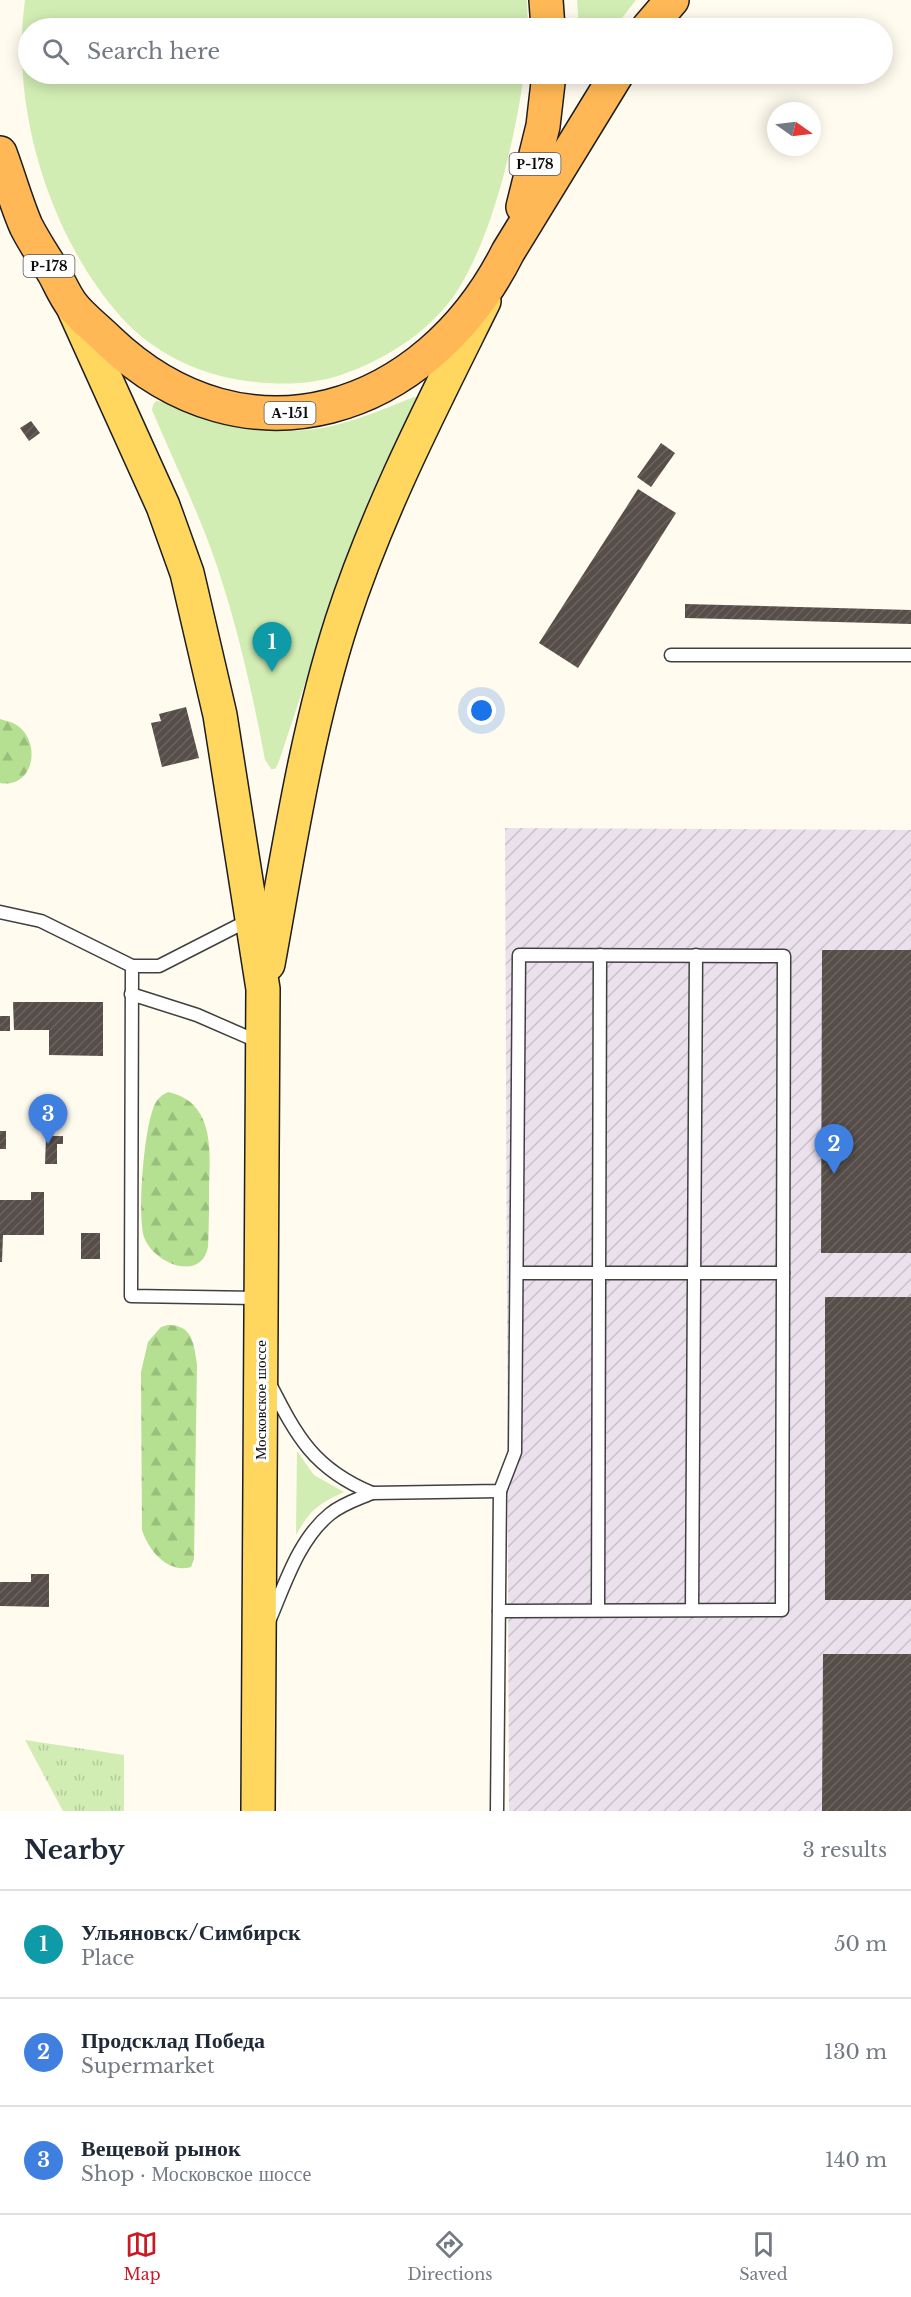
<!DOCTYPE html>
<html lang="en">
<head>
<meta charset="utf-8">
<style>
  body { margin:0; font-family:"Libre Baskerville",serif; background:#f2f2f3; color:#1f2937 }
  .compass { position:absolute; left:767px; top:102px; width:54px; height:54px; border-radius:50%; background:#fff; box-shadow:0 3px 15px #0003; rotate:104deg }
  .you { position:absolute; left:482px; top:711px; width:21px; height:21px; margin:-15px; border:4px solid #fff; border-radius:50%; background:#1a73e8; box-shadow:0 0 0 9px #1a73e833 }
  .badge { display:grid; place-items:center; width:39px; height:39px; border-radius:50%; background:#ca1924; color:#fff; font-size:20px; font-weight:700 }
  .pin { position:absolute; translate:-50% -50px; filter:drop-shadow(0 2px 3px #0008) }
  .pin::after { content:''; position:absolute; top:32px; width:21px; height:18px; background:inherit; clip-path:polygon(0 0,100% 0,50% 100%) }
  .list { margin:0; padding:0; list-style:none }
  h2 { display:flex; justify-content:space-between; align-items:center; height:78px; margin:0; padding:0 24px; font-size:26px }
  h2 small { font-size:20px; font-weight:400; color:#747a83 }
  .list li { display:grid; grid-template-columns:39px 1fr auto; gap:18px; align-items:center; box-sizing:border-box; height:108px; padding:0 24px; border-top:2px solid #e0e1e3 }
  .list b { display:block; font-size:22px; white-space:nowrap }
  .list p { margin:0; font-size:20px; white-space:nowrap; color:#747a83 }
  .list em { font-size:20px; font-style:normal; color:#747a83 }
  .icon { flex:none; width:33px; height:33px; fill:none; stroke:currentColor; stroke-width:2; stroke-linecap:round; stroke-linejoin:round }
  .map { position:relative; flex:none; width:911px; height:1811px; overflow:hidden }
  .search { position:absolute; background:#fff; box-shadow:0 3px 15px #0003; left:18px; right:18px; top:18px; height:66px; display:flex; align-items:center; gap:15px; box-sizing:border-box; padding:0 21px; border-radius:33px; color:#747a83; font-size:22px }
  .sheet { height:402px; background:#fff }
  nav { display:flex; justify-content:space-around; align-items:center; box-sizing:border-box; height:84px; border-top:2px solid #e0e1e3; background:#fff; font-size:16px; color:#747a83 }
  nav a { display:grid; justify-items:center; gap:3px }
  nav .on { color:#ca1924 }
  .map>svg:first-child { display:block }
  .industrial { fill:url(#industrial-furrows) }
  .grass { fill:#d2edb4 }
  .forest { fill:url(#forest-firs) }
  .park { fill:url(#park-tufts) }
  .building { fill:url(#building-hatch) }
  .lines { fill:none; stroke-linecap:round; stroke-linejoin:round }
  .service-casing { stroke:#404040; stroke-width:15 }
  .primary-casing { stroke:#1e1e1e; stroke-width:36 }
  .trunk-casing { stroke:#1e1e1e; stroke-width:36 }
  .service { stroke:#fff; stroke-width:12 }
  .primary { stroke:#ffd65e; stroke-width:33 }
  .trunk { stroke:#ffb855; stroke-width:33 }
  .labels { text-anchor:middle; stroke-width:6; stroke-linejoin:round; paint-order:stroke }
  .shield { fill:#fff; stroke:#565656; stroke-width:1.5 }
  .shield-label { font-size:14px; font-weight:bold; fill:#0d0d0d }
  .street-label { font-size:15px; fill:#0d0d0d; stroke:#fff }
</style>
</head>
<body>
<div class="map">
<svg width="911" height="1811" viewBox="0 0 911 1811">
  <defs>
    <pattern id="industrial-furrows" width="10" height="10" patternUnits="userSpaceOnUse" patternTransform="scale(1.5)"><rect width="10" height="10" fill="#ebe1ed"/><path d="M-1 1l2-2M0 10L10 0M9 11l2-2" fill="none" stroke="#c8c0ca"/></pattern>
    <pattern id="forest-firs" width="22" height="20" patternUnits="userSpaceOnUse" patternTransform="scale(1.5)"><rect width="22" height="20" fill="#b5df91"/><path d="M5 1l3.5 6h-7zM16 11l3.5 6h-7z" fill="#9abe7c"/></pattern>
    <pattern id="park-tufts" width="24" height="20" patternUnits="userSpaceOnUse" patternTransform="scale(1.5)"><rect width="24" height="20" fill="#d2edb4"/><path d="M3 7l-1-3M5 7V3M7 7l1-3M15 17l-1-3M17 17v-4M19 17l1-3" fill="none" stroke="#b3ca9a"/></pattern>
    <pattern id="building-hatch" width="6" height="6" patternUnits="userSpaceOnUse" patternTransform="scale(1.5)"><rect width="6" height="6" fill="#574e49"/><path d="M-1 1l2-2M0 6l6-6M5 7l2-2" fill="none" stroke="#6a635f"/></pattern>
  </defs>
  <rect width="100%" height="100%" fill="#fffbee"/>
  <path class="industrial" d="M505,828L911,830V1811H509Z"/>
  <g class="grass">
    <path d="M25,0H527L528,28H28V74H524C515,139 494,231 459,288C433,330 387,359 341,375C314,384 285,385 256,382C206,378 155,355 121,317C49,236 10,107 25,0Z"/>
    <path d="M577,0H636L614,28H579Z"/>
    <path d="M414,397L420,398L315,653L278,764L275,769H271L265,760C253,695 238,629 217,566C199,513 174,462 152,410L153,405L156,401L163,402C213,422 267,437 322,428C354,422 384,409 414,397Z"/>
    <path d="M297,1451L314,1475L344,1492C318,1504 310,1510 296,1535Z"/>
  </g>
  <g class="forest">
    <path d="M0,719C6,721 13,722 18,726C42,744 33,789 0,783Z"/>
    <path d="M168,1092C215,1102 210,1151 209,1187C209,1207 209,1227 208,1247C201,1283 153,1263 144,1237C137,1214 144,1126 155,1104C158,1098 162,1095 168,1092Z"/>
    <path d="M168,1325C193,1325 194,1344 197,1365L194,1559L191,1567C167,1574 148,1549 142,1530L141,1372L148,1342L161,1327Z"/>
  </g>
  <path class="park" d="M25,1740L124,1755V1811H63Z"/>
  <g class="building">
    <path d="M31,421L40,433L29,441L20,428Z"/>
    <path d="M661,443L675,453L651,487L637,477Z"/>
    <path d="M638,489L676,513L578,668L539,643Z"/>
    <path d="M685,604L911,610V624L685,618Z"/>
    <path d="M186,707L199,758L162,767L151,723L161,721L159,714Z"/>
    <path d="M822,950H911V1253H821Z"/>
    <path d="M13,1002H103V1056L49,1055V1030H14Z"/>
    <rect x="0" y="1016" width="10" height="15"/>
    <rect x="0" y="1131" width="6" height="18"/>
    <path d="M46,1136H63V1144H57V1164H45Z"/>
    <path d="M31,1192H44V1235H3L2,1262H0V1200H31Z"/>
    <rect x="81" y="1233" width="19" height="26"/>
    <rect x="825" y="1297" width="86" height="303"/>
    <path d="M31,1574H49V1607L0,1606V1582H31Z"/>
    <path d="M823,1654H911V1811H822Z"/>
  </g>
  <g class="lines">
    <defs>
      <g id="service">
        <path d="M671,655H911"/>
        <path d="M0,912L41,921L132,966H159L251,919"/>
        <path d="M132,966L131,1296L260,1298"/>
        <path d="M131,994L197,1015L259,1042"/>
        <path d="M517,1273H783"/>
        <path d="M270,1384C297,1437 314,1469 372,1493"/>
        <path d="M598,1610L600,955"/>
        <path d="M692,1610L696,955"/>
        <path d="M270,1619C285,1584 299,1539 330,1514C342,1504 358,1499 372,1493L500,1491L515,1452L519,955L784,956L782,1610L499,1611"/>
        <path d="M497,1811L500,1491"/>
      </g>
      <g id="primary">
        <path d="M73,307L163,506L187,573L220,715L263,989L258,1811"/>
        <path d="M268,964C289,849 306,733 342,621C378,510 432,406 484,301"/>
      </g>
      <g id="trunk">
        <path d="M546,0L548,28"/>
        <path d="M648,28L672,0"/>
        <path d="M0,153C9,177 16,203 26,226C34,242 45,258 54,273C60,284 65,296 72,305C82,318 96,328 108,340C247,473 427,413 508,252L617,74"/>
        <path d="M523,207L543,126L549,74"/>
      </g>
    </defs>
    <use href="#service" class="service-casing"/>
    <use href="#primary" class="primary-casing"/>
    <use href="#trunk" class="trunk-casing"/>
    <use href="#service" class="service"/>
    <use href="#primary" class="primary"/>
    <use href="#trunk" class="trunk"/>
  </g>
  <g class="labels">
    <g class="shield">
      <rect x="509.5" y="153" width="51" height="22" rx="4.5"/>
      <rect x="23.5" y="255" width="51" height="22" rx="4.5"/>
      <rect x="264.5" y="402" width="51" height="22" rx="4.5"/>
    </g>
    <g class="shield-label">
      <text x="535" y="169">Р-178</text>
      <text x="49" y="271">Р-178</text>
      <text x="290" y="418">А-151</text>
    </g>
    <g class="street-label">
      <text transform="translate(261 1400) rotate(-90)" y="5">Московское шоссе</text>
    </g>
  </g>
</svg>
<svg class="compass" viewBox="-18 -18 36 36"><path d="M0-13l5 13h-10z" fill="#e53935"/><path d="M0 13l5-13h-10z" fill="#747a83"/></svg>
<div class="you"></div>
<div class="pin badge" style="left:272px;top:672px;background:#0f9aa8">1</div>
<div class="pin badge" style="left:834px;top:1174px;background:#3f7fe0">2</div>
<div class="pin badge" style="left:48px;top:1144px;background:#3f7fe0">3</div>
<div class="search"><svg class="icon" aria-label="search" viewBox="0 0 24 24"><circle cx="10" cy="10" r="6"/><path d="M15 15l6 6"/></svg>Search here</div>
</div>
<section class="sheet">
<h2>Nearby<small>3 results</small></h2>
<ul class="list">
<li><span class="badge" style="background:#0f9aa8">1</span><div><b>Ульяновск/Симбирск</b><p>Place</p></div><em>50 m</em></li>
<li><span class="badge" style="background:#3f7fe0">2</span><div><b>Продсклад Победа</b><p>Supermarket</p></div><em>130 m</em></li>
<li><span class="badge" style="background:#3f7fe0">3</span><div><b>Вещевой рынок</b><p>Shop · Московское шоссе</p></div><em>140 m</em></li>
</ul>
</section>
<nav>
<a class="on"><svg class="icon" aria-label="map" viewBox="0 0 24 24"><path d="M3 6l6-2 6 2 6-2v14l-6 2-6-2-6 2zM9 4v14M15 6v14"/></svg>Map</a>
<a><svg class="icon" aria-label="directions" viewBox="0 0 24 24"><path d="M12 3l9 9-9 9-9-9zM9 14v-3h6M13 9l2 2-2 2"/></svg>Directions</a>
<a><svg class="icon" aria-label="saved" viewBox="0 0 24 24"><path d="M7 4h10v16l-5-4-5 4z"/></svg>Saved</a>
</nav>
</body>
</html>
